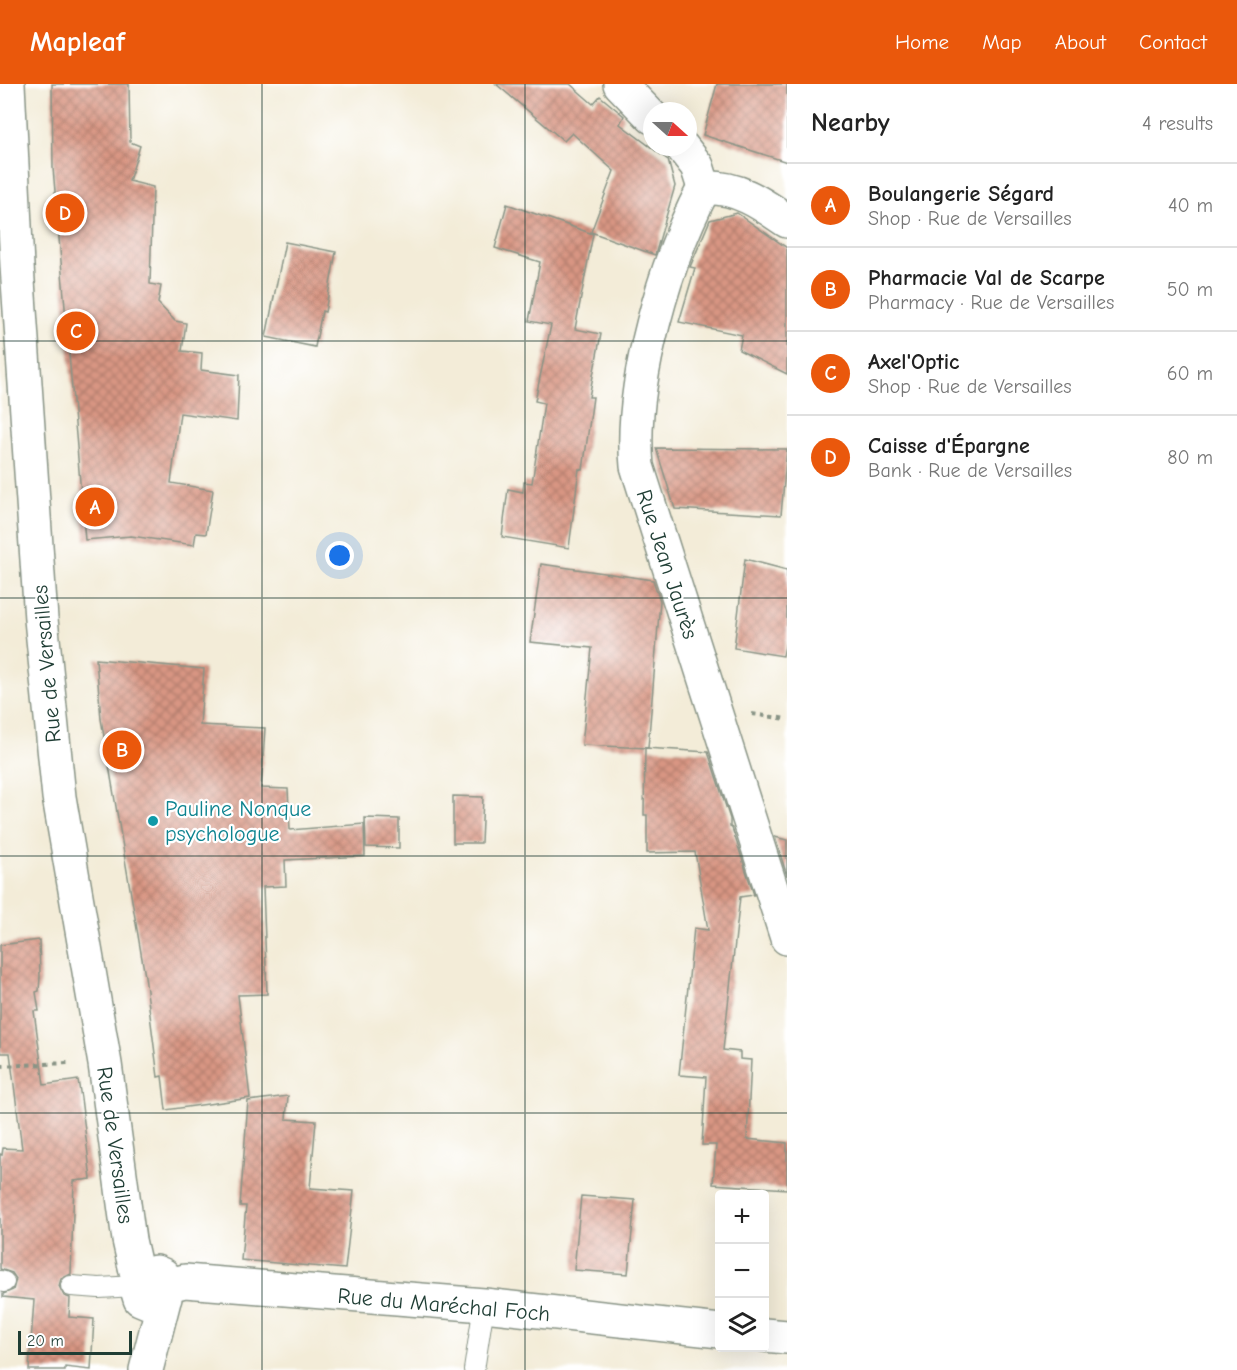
<!DOCTYPE html>
<html lang="en">
<head>
<meta charset="utf-8">
<style>
  body { margin:0; font-family:"Comic Neue",sans-serif; background:#f6f6f6; color:#222 }
  .controls { position:absolute; right:18px; bottom:18px; display:grid; overflow:hidden; border-radius:6px; box-shadow:0 6px 24px #0002 }
  .controls button { width:54px; height:54px; display:grid; place-items:center; padding:0; border:0; border-bottom:2px solid #e0e0e0; background:#fff; color:#222; font:30px sans-serif }
  .compass { position:absolute; left:643px; top:18px; width:54px; height:54px; border-radius:50%; background:#fff; box-shadow:0 6px 24px #0002; rotate:111deg }
  .scale { position:absolute; left:18px; bottom:15px; width:114px; box-sizing:border-box; padding-left:6px; border:3px solid #1f3d34; border-top:0; font-size:16px; line-height:21px; white-space:nowrap; color:#1f3d34; -webkit-text-stroke:4px #fff; paint-order:stroke }
  .you { position:absolute; left:340px; top:472px; width:21px; height:21px; margin:-15px; border:4px solid #fff; border-radius:50%; background:#1a73e8; box-shadow:0 0 0 9px #1a73e833 }
  .badge { display:grid; place-items:center; width:39px; height:39px; border-radius:50%; background:#ea580c; color:#fff; font-size:20px; font-weight:700 }
  .pin { position:absolute; translate:-50% -50%; border:3px solid #fff; box-shadow:0 2px 6px #0006 }
  .list { margin:0; padding:0; list-style:none }
  h2 { display:flex; justify-content:space-between; align-items:center; height:78px; margin:0; padding:0 24px; font-size:26px }
  h2 small { font-size:20px; font-weight:400; color:#767676 }
  .list li { display:grid; grid-template-columns:39px 1fr auto; gap:18px; align-items:center; box-sizing:border-box; height:84px; padding:0 24px; border-top:2px solid #e0e0e0 }
  .list b { display:block; font-size:22px; white-space:nowrap }
  .list p { margin:0; font-size:20px; white-space:nowrap; color:#767676 }
  .list em { font-size:20px; font-style:normal; color:#767676 }
  .icon { flex:none; width:33px; height:33px; fill:none; stroke:currentColor; stroke-width:2; stroke-linecap:round; stroke-linejoin:round }
  .map { position:relative; flex:none; width:787px; height:1286px; overflow:hidden }
  header { display:flex; align-items:center; gap:36px; box-sizing:border-box; height:84px; padding:0 30px; background:#ea580c; color:#fff }
  header strong { font-size:28px }
  nav { display:flex; gap:33px; margin-inline-start:auto; font-size:21px }
  main { display:flex }
  aside { flex:1; background:#fff }
  .map>svg:first-child { display:block }
  .building { fill:url(#building-cross-hatch) }
  .lines { fill:none; stroke-linecap:round; stroke-linejoin:round }
  .service-casing { stroke:#899486; stroke-width:22 }
  .minor-casing { stroke:#899486; stroke-width:36 }
  .tertiary-casing { stroke:#899486; stroke-width:36 }
  .path { stroke:#899486; stroke-width:4; stroke-dasharray:4.5 4.5; stroke-linecap:butt }
  .service { stroke:#fff; stroke-width:20 }
  .minor { stroke:#fff; stroke-width:33 }
  .tertiary { stroke:#fff; stroke-width:33 }
  .grid { fill:none; stroke:#1f3d34; stroke-width:1.5; stroke-opacity:0.55 }
  .culture-dot { fill:#0f9aa8; stroke:#fff; stroke-width:2 }
  .labels { text-anchor:middle; stroke-width:4.5; stroke-linejoin:round; paint-order:stroke }
  .street-label { font-size:22px; fill:#1f3d34; stroke:#fff }
  .culture-label { font-size:22px; fill:#0d838f; stroke:#fff; text-anchor:start }
</style>
</head>
<body>
<header>
<strong>Mapleaf</strong>
<nav><a>Home</a><a>Map</a><a>About</a><a>Contact</a></nav>
</header>
<main>
<div class="map">
<svg width="787" height="1286" viewBox="0 0 787 1286">
  <defs>
    <pattern id="building-cross-hatch" width="8" height="8" patternUnits="userSpaceOnUse" patternTransform="scale(1.5)"><rect width="8" height="8" fill="#d99683"/><path d="M0 0l8 8M0 8l8-8" fill="none" stroke="#af7c6c"/></pattern>
  </defs>
  <rect width="100%" height="100%" fill="#fff"/>
  <filter id="ink" filterUnits="userSpaceOnUse"><feTurbulence type="fractalNoise" baseFrequency=".0167" numOctaves="2"/><feDisplacementMap in="SourceGraphic" scale="12" xChannelSelector="R" yChannelSelector="G"/><feConvolveMatrix kernelMatrix="1 2 1 2 8 2 1 2 1" color-interpolation-filters="sRGB"/></filter>
  <filter id="wash" filterUnits="userSpaceOnUse"><feTurbulence type="fractalNoise" baseFrequency=".008" numOctaves="4" result="noise"/><feDisplacementMap in="SourceGraphic" scale="24" xChannelSelector="R" yChannelSelector="G"/><feGaussianBlur stdDeviation="1.35" result="paint"/><feColorMatrix in="noise" values="0 0 0 0 0 0 0 0 0 0 0 0 0 0 0 0 0 1.4 0 .05"/><feComposite in="paint" operator="in"/></filter>
  <g filter="url(#wash)">
    <rect width="100%" height="100%" fill="#f3ecd8"/>
    <g id="blocks">
      <g class="building">
        <path d="M52,0H129L130,58L140,62L129,97L153,103L150,200L161,202L158,219L175,237L186,239L182,267L202,269L201,286L239,291L237,337L180,329L171,399L213,406L206,450L196,449L194,461L131,452L85,456L53,84Z"/>
        <path d="M496,0H570L593,20L600,12L624,32L620,40L668,76L675,102L655,171L591,148L614,87L572,49L564,57Z"/>
        <path d="M717,0H787V78L703,51Z"/>
        <path d="M507,120L593,150L575,245L601,250L589,313H593L583,386L579,385L569,464L502,453L508,405L523,408L524,398L532,399L544,319L535,317L551,241L529,237L540,178L495,164Z"/>
        <path d="M737,129L787,164V290L739,266L742,251L679,238L695,184L690,183L710,136Z"/>
        <path d="M285,158L336,168L325,228L322,227L315,263L266,253Z"/>
        <path d="M656,364L787,365L781,431L675,425Z"/>
        <path d="M745,475L787,486V553L783,572L734,564Z"/>
        <path d="M541,480L653,496L660,517L648,664L582,661L592,564L530,558Z"/>
        <path d="M96,575L204,585L200,641L265,644L261,704L288,705L290,746L364,740L365,772L285,776L286,802L263,803L267,910L238,911L250,1014L166,1026L162,992L158,993L145,892L101,635Z"/>
        <path d="M645,664L708,668L730,735V743L732,744L754,811L740,813L723,966L740,968V975L751,976L747,1055L787,1059V1105L713,1100L716,1061H702L706,993L679,991L694,844L708,846L695,768L647,769V731H644Z"/>
        <path d="M453,712L483,713L481,759H453Z"/>
        <path d="M365,734L399,735V764L366,763Z"/>
        <path d="M775,753L787,756V792Z"/>
        <path d="M39,856L40,893L39,907L36,908L39,927H34L44,1001L78,996L81,1014L91,1095L74,1097L71,1190L61,1195L59,1202L64,1212L70,1214L69,1233L94,1235L91,1286L65,1283V1286H29L34,1216L3,1213V1210L13,1206L16,1195L12,1189L0,1185V1070L2,1071L3,1064L22,1065L10,969H0V861Z"/>
        <path d="M288,1012L286,1035L316,1037L310,1104L354,1107L345,1185L241,1176L246,1122H240L248,1017Z"/>
        <path d="M581,1112L635,1116L628,1190L574,1186Z"/>
      </g>
    </g>
  </g>
  <g filter="url(#ink)">
    <use href="#blocks" fill-opacity="0" stroke="#899486" stroke-width="1.5"/>
    <g class="lines">
      <defs>
        <g id="service">
          <path d="M0,1197L4,1198"/>
          <path d="M71,1202L99,1204L136,1202"/>
          <path d="M474,1286L484,1221"/>
        </g>
        <g id="minor">
          <path d="M620,0L652,33"/>
          <path d="M682,63L697,82L704,104"/>
          <path d="M704,104C666,175 629,301 637,382L787,854"/>
          <path d="M704,104C737,102 761,119 787,137"/>
          <path d="M168,1201L185,1197L484,1221L720,1247"/>
          <path d="M764,1251L787,1253"/>
        </g>
        <g id="tertiary">
          <path d="M8,0L17,182L41,535L59,713L105,980L129,1156L138,1196"/>
          <path d="M146,1286L168,1201L163,1191L156,1188L141,1192L136,1202L140,1215L152,1220L165,1214"/>
        </g>
      </defs>
      <use href="#service" class="service-casing"/>
      <use href="#minor" class="minor-casing"/>
      <use href="#tertiary" class="tertiary-casing"/>
      <g class="path">
        <path d="M752,630L787,635"/>
        <path d="M0,982L68,979"/>
      </g>
      <use href="#service" class="service"/>
      <use href="#minor" class="minor"/>
      <use href="#tertiary" class="tertiary"/>
    </g>
  </g>
  <path class="grid" d="M262,0V1286M525,0V1286M0,257H787M0,514H787M0,772H787M0,1029H787"/>
  <circle class="culture-dot" cx="153" cy="737" r="6"/>
  <g class="labels">
    <g class="street-label">
      <text transform="translate(668 480) rotate(72)" y="8">Rue Jean Jaurès</text>
      <text transform="translate(46 580) rotate(-95)" y="8">Rue de Versailles</text>
      <text transform="translate(116 1061) rotate(82)" y="8">Rue de Versailles</text>
      <text transform="translate(444 1220) rotate(5)" y="8">Rue du Maréchal Foch</text>
    </g>
    <g class="culture-label">
      <text x="165" y="732">Pauline Nonque<tspan x="165" dy="25">psychologue</tspan></text>
    </g>
  </g>
</svg>
<div class="controls">
<button>+</button>
<button>−</button>
<button><svg class="icon" aria-label="layers" viewBox="0 0 24 24"><path d="M12 4l9 5-9 5-9-5zM3 14l9 5 9-5"/></svg></button>
</div>
<svg class="compass" viewBox="-18 -18 36 36"><path d="M0-13l5 13h-10z" fill="#e53935"/><path d="M0 13l5-13h-10z" fill="#767676"/></svg>
<div class="scale">20 m</div>
<div class="you"></div>
<div class="pin badge" style="left:95px;top:423px">A</div>
<div class="pin badge" style="left:122px;top:666px">B</div>
<div class="pin badge" style="left:76px;top:247px">C</div>
<div class="pin badge" style="left:65px;top:129px">D</div>
</div>
<aside>
<h2>Nearby<small>4 results</small></h2>
<ul class="list">
<li><span class="badge">A</span><div><b>Boulangerie Ségard</b><p>Shop · Rue de Versailles</p></div><em>40 m</em></li>
<li><span class="badge">B</span><div><b>Pharmacie Val de Scarpe</b><p>Pharmacy · Rue de Versailles</p></div><em>50 m</em></li>
<li><span class="badge">C</span><div><b>Axel'Optic</b><p>Shop · Rue de Versailles</p></div><em>60 m</em></li>
<li><span class="badge">D</span><div><b>Caisse d'Épargne</b><p>Bank · Rue de Versailles</p></div><em>80 m</em></li>
</ul>
</aside>
</main>
</body>
</html>
